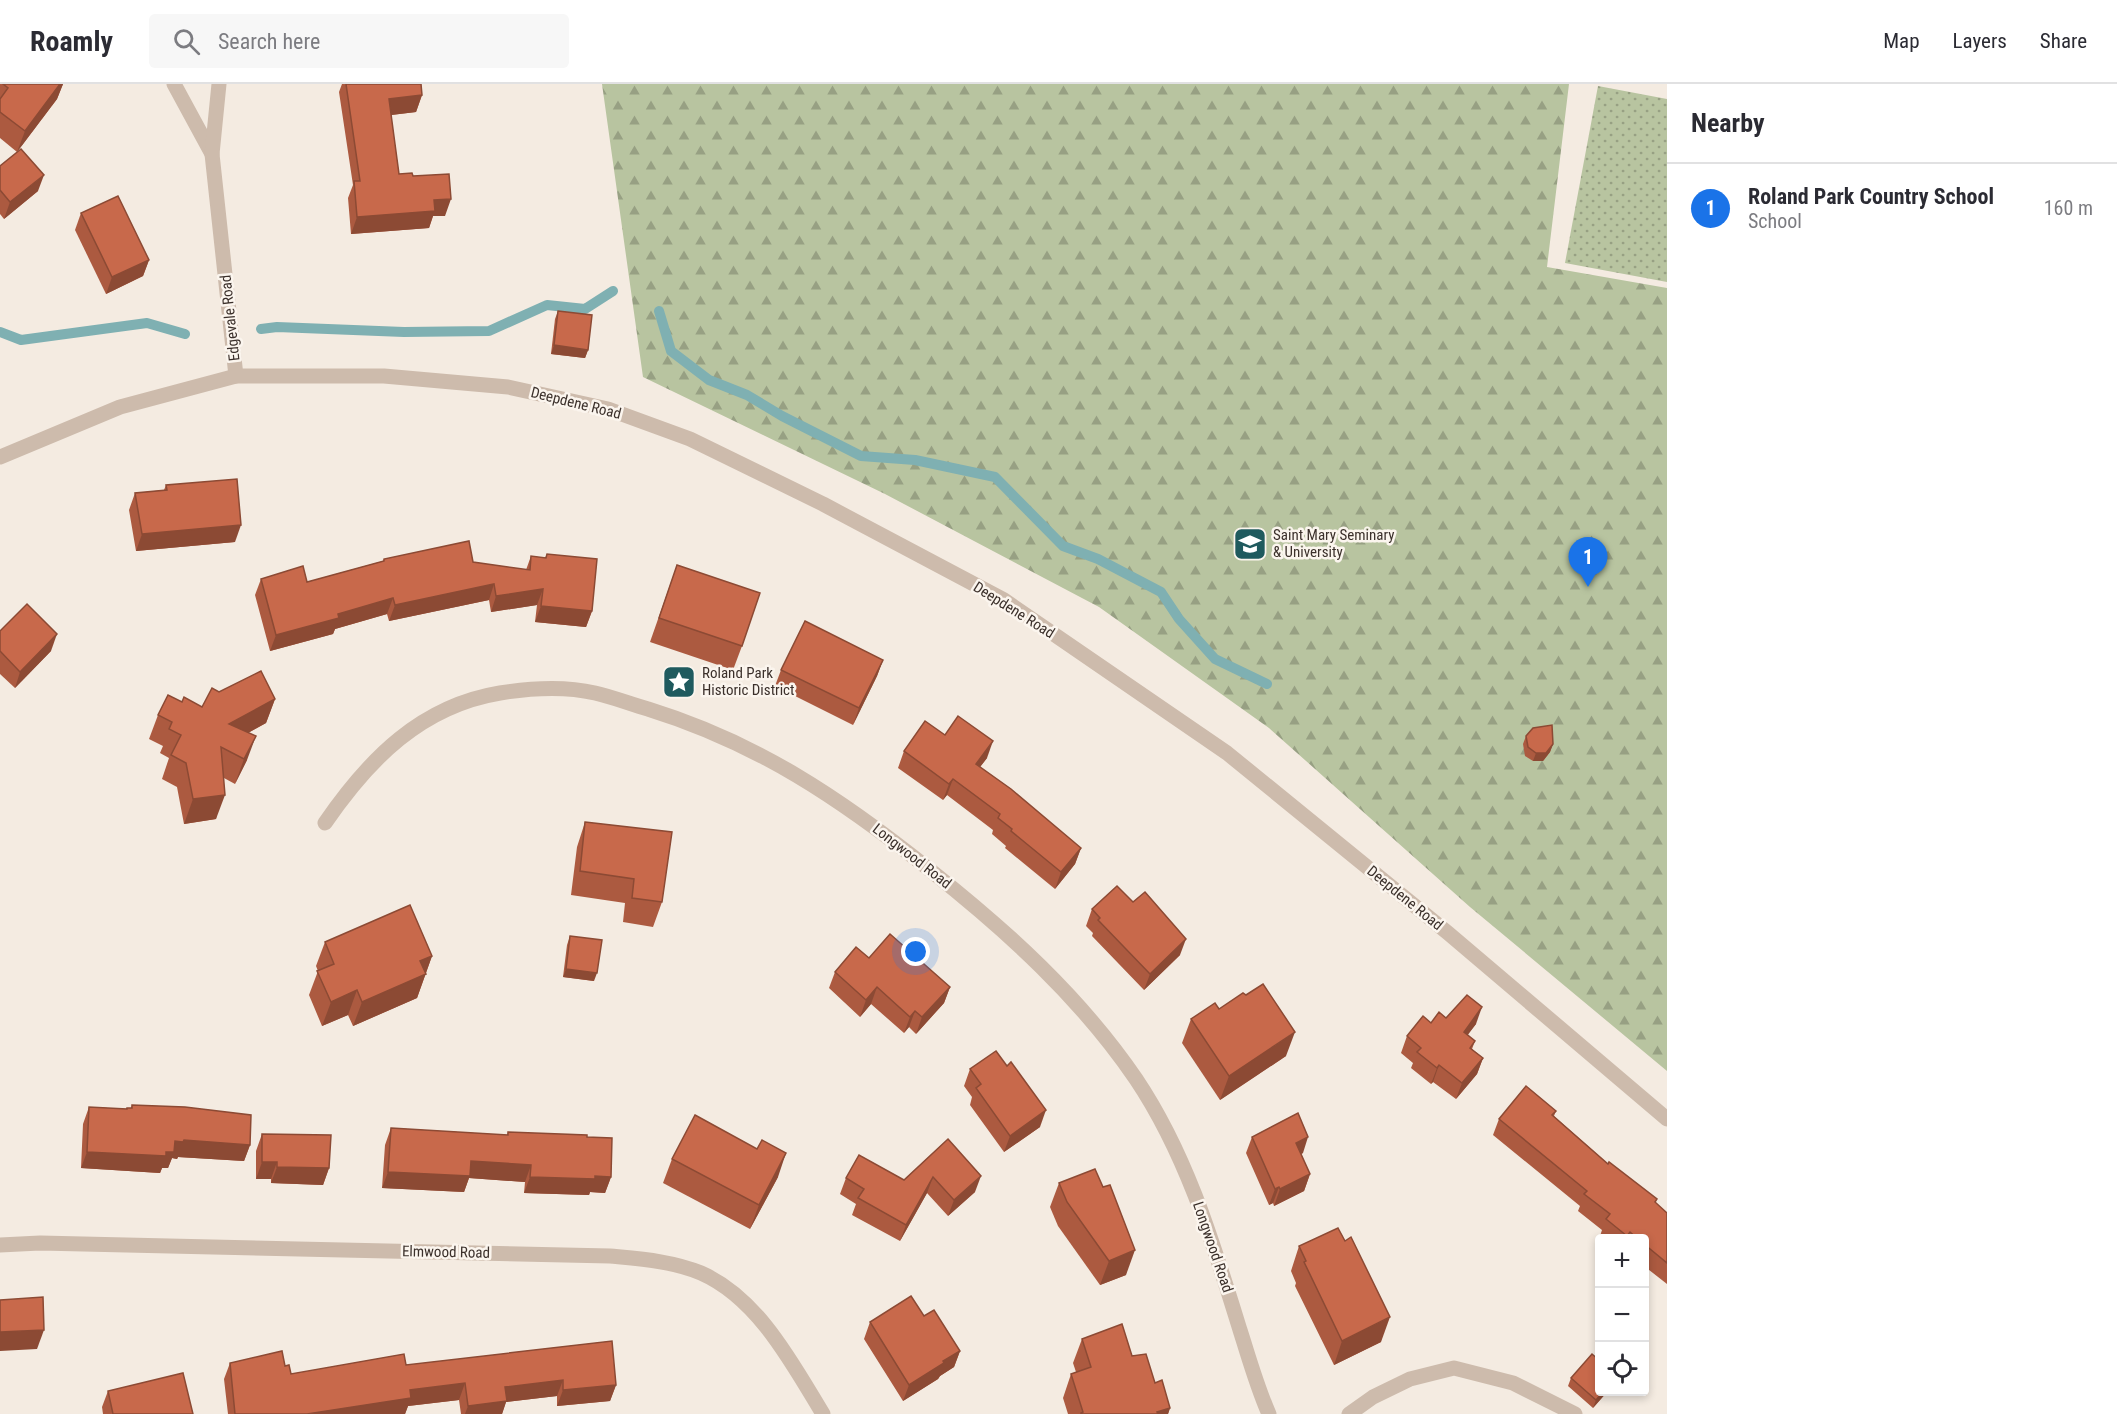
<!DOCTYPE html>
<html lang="en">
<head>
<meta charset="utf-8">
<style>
  body { margin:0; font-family:"Roboto Condensed",sans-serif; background:#f7f7f7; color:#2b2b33 }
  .controls { position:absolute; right:18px; bottom:18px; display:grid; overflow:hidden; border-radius:6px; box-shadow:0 3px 9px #0003 }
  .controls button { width:54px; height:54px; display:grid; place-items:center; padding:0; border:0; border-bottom:2px solid #e1e1e2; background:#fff; color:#2b2b33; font:30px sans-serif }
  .you { position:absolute; left:916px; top:868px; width:21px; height:21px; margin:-15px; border:4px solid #fff; border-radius:50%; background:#1a73e8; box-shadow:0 0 0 9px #1a73e833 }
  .badge { display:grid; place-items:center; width:39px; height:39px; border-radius:50%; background:#1a73e8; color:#fff; font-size:20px; font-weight:700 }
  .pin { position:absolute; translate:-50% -50px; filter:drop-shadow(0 2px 3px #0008) }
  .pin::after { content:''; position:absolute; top:32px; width:21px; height:18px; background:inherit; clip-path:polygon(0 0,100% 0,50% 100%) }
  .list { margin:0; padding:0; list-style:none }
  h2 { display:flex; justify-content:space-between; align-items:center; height:78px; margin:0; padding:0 24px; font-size:26px }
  h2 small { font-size:20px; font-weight:400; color:#7c7c81 }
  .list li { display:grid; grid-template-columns:39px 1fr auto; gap:18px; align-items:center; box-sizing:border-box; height:90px; padding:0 24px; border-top:2px solid #e1e1e2 }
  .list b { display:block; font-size:22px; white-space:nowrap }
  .list p { margin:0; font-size:20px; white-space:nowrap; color:#7c7c81 }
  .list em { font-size:20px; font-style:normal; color:#7c7c81 }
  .icon { flex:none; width:33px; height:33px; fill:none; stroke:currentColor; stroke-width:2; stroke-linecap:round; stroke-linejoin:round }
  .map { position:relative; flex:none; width:1667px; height:1330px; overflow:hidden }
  header { display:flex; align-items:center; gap:36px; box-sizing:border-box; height:84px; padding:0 30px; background:#fff; border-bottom:2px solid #e1e1e2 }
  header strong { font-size:28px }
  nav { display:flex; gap:33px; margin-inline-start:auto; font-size:21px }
  .search { width:420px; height:54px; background:#f7f7f7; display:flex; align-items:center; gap:15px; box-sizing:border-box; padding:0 21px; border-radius:6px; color:#7c7c81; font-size:22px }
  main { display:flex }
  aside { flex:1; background:#fff }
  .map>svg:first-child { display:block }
  .forest { fill:url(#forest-firs) }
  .park { fill:url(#park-dots) }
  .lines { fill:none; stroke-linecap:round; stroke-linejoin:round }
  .stream { stroke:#7fb0b2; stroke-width:10 }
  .lane { stroke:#cdbbac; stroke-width:15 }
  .street { stroke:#cdbbac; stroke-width:15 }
  .wall { fill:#ac5a40 }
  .shaded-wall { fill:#8c4a34 }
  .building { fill:#c8694b; stroke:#8c4a34; stroke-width:1.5 }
  .labels { text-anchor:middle; stroke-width:5; stroke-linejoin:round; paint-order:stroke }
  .street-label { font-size:15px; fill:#3b302b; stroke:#fbf5ee }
  .poi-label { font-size:15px; fill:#3b302b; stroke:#fbf5ee; text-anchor:start }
</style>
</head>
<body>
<header>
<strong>Roamly</strong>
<div class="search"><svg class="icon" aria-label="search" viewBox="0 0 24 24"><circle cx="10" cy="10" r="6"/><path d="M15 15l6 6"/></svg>Search here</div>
<nav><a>Map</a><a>Layers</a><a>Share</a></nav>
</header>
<main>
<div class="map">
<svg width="1667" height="1330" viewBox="0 0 1667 1330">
  <defs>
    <pattern id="forest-firs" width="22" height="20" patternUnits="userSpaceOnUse" patternTransform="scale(1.5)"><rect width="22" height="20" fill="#b8c4a0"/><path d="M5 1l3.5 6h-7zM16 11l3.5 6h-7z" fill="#97a083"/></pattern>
    <pattern id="park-dots" width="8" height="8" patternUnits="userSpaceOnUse" patternTransform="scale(1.5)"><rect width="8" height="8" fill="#b8c4a0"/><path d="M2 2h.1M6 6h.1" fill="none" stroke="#97a083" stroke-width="1.8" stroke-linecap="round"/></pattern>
  </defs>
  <rect width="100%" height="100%" fill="#f4ebe1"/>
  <path class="forest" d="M602,0H1569L1547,183L1667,204V987L1470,823L1269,644L1099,523L885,410L643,293Z"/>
  <path class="park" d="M1598,2L1667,15V198L1565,179Z"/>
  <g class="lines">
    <g class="stream">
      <path d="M659,227L671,267L709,296L747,311L782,332L861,372L915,376L995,393L1063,462L1098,475L1161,508L1179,535L1215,575L1267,600"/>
      <path d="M261,245L277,243L404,248L489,247L547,221L585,225L613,207"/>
      <path d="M0,248L21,256L147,239L185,250"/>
    </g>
    <path class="lane" d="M1349,1330L1373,1313L1410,1295L1454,1284L1513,1299L1575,1330"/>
    <g class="street">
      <path d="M174,0L212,70"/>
      <path d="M219,0L212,70L236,292"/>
      <path d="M0,373L120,323L236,292H384L508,303L608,325L690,355L823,420L1004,516L1227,669L1448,849L1667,1035"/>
      <path d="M325,739C369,675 421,622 500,609C531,604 565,602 595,609C613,613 630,620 648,625C758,659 841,715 930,786C1007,847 1080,913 1136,995C1187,1071 1213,1159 1240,1246C1249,1274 1257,1303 1269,1330"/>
      <path d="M0,1161L40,1159L610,1172C641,1175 672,1177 701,1189C758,1214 792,1279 823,1330"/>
    </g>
  </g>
  <g class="wall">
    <path d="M0,0H63L57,15L17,68L0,54Z"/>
    <path d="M342,0H421L422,11L416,28L391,31L399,90L413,92L445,132H433L429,144L351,150L348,114L353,101L339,8Z"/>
    <path d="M0,82L38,107L4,135L0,130Z"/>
    <path d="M81,129L149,176L143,192L106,210L75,146Z"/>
    <path d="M558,227L588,266L585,274L551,270L555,235Z"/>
    <path d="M166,401L235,458L136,467L129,426L135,409L164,406Z"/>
    <path d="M547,470L592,527L586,543L535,538L537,521L491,528L489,516L389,537L387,530L335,545L333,550L270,567L255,511L261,495L307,498L383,477L384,475L473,478L526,486L531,472L545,474Z"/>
    <path d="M677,481L742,562L733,586L650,558Z"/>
    <path d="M0,547L51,567L15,604L0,590Z"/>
    <path d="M883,576L877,592L853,641L775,602L781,586Z"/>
    <path d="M219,608L275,615L266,639L248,649L247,676L235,700L224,694L216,735L184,740L177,703L162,695L169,674L160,669L163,662L149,655L158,631L182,618L202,623Z"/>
    <path d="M945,651L987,674L980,683L1081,764L1075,780L1055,805L1005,764L1006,762L992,750L993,746L947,711L943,716L898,684L904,667Z"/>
    <path d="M1526,652L1553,660L1550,668L1543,677H1533L1525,672L1523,660Z"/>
    <path d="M585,738L662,818L653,843L623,838L625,819L571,811L577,763Z"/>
    <path d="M1092,825L1180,871L1144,906L1092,852L1093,849L1086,842Z"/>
    <path d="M570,852L594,897L563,893L567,861Z"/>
    <path d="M325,858L432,872L417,914L353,942L348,931L322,942L309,911L318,887L316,882Z"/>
    <path d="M869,874L950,903L944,919L916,950L909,943L904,949L871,920L860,933L829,904L835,888Z"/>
    <path d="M1219,925L1286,972L1220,1016L1182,959L1191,935Z"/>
    <path d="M1446,934L1476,940L1467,951L1475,957L1472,965L1483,974L1477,990L1456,1015L1433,998L1431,1000L1411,984L1413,979L1401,969L1407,952L1431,939Z"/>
    <path d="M1007,982L1040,1043L1004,1068L970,1021L972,1013L964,1002L970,985Z"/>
    <path d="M132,1021L250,1061L244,1077L178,1073L177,1075L172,1074L168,1084H162L160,1089L81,1084L83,1040L89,1023L127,1025L131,1024Z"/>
    <path d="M1556,1027L1554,1032L1608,1080L1667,1129V1200L1644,1182V1155H1603L1600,1152L1602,1146L1578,1127L1580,1122L1493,1051L1499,1035Z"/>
    <path d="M391,1044L507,1051L508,1048L587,1053L611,1093L605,1109L590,1108L589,1111L524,1109L525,1098L469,1094L464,1108L382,1104L385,1061Z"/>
    <path d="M262,1050L329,1084L323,1101L271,1099V1095H256V1067Z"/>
    <path d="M1252,1053L1303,1069L1301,1070L1310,1090L1304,1107L1274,1122L1273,1119L1269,1121L1246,1069Z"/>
    <path d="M948,1055L975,1108L948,1132L927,1109L900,1157L852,1131L856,1120L840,1110L846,1094L904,1096Z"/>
    <path d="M672,1075L778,1093L750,1145L663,1099Z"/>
    <path d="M1059,1099L1126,1191L1100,1201L1058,1142L1050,1123Z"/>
    <path d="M1345,1157L1381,1258L1334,1281L1295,1202L1296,1199L1291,1187L1299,1162Z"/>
    <path d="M924,1232L960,1267L954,1283L940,1292L938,1295L903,1317L864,1255L870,1238Z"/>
    <path d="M1082,1255L1132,1272L1155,1299L1170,1324L1168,1330H1068L1063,1314L1071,1290L1076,1288L1073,1279Z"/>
    <path d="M230,1279L285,1282L291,1290L406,1281L616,1301L610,1317L557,1322V1312L506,1318L502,1330H461L459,1316L408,1322L405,1330H228L224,1295Z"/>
    <path d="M1571,1294L1599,1308H1607L1593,1324L1568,1302Z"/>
    <path d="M108,1307L193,1330H103L102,1323Z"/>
  </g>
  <g class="shaded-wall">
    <path d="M60,0H63L57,15L17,68L25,47Z"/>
    <path d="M422,11L416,28L383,32L389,15Z"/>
    <path d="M44,91L38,107L4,135L10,118Z"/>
    <path d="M451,115L445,132H433L429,144L351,150L357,133L434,116Z"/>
    <path d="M149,176L143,192L106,210L112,193Z"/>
    <path d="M554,261L588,266L585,274L551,270Z"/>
    <path d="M241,441L235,458L136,467L142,450Z"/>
    <path d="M494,500L489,516L389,537L395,521Z"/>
    <path d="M543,505L537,521L491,528L496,512Z"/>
    <path d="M393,514L387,530L335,545L333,550L270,567L276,551L338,530Z"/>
    <path d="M541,522L592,527L586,543L535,538Z"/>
    <path d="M57,550L51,567L15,604L20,588Z"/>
    <path d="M883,576L877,592L853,641L859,624Z"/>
    <path d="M275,615L266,639L220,664L229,640Z"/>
    <path d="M256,652L247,676L235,700L244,675Z"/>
    <path d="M993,657L987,674L970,696L976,680Z"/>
    <path d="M1553,660L1550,668L1543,677H1533L1536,669Z"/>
    <path d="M953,695L947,711L943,716L949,700Z"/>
    <path d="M225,711L216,735L184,740L193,715Z"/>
    <path d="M1081,764L1075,780L1055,805L1061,788Z"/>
    <path d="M1186,855L1180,871L1144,906L1150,890Z"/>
    <path d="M432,872L417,914L353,942L362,918L420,877Z"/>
    <path d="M566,885L597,889L594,897L563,893Z"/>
    <path d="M877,903L871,920L860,933L866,916Z"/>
    <path d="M950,903L944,919L916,950L922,933Z"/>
    <path d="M357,906L348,931L322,942L331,918Z"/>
    <path d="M1482,923L1476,940L1458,964L1464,948Z"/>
    <path d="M915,927L909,943L904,949L910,933Z"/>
    <path d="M1295,948L1286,972L1220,1016L1229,992Z"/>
    <path d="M1483,974L1477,990L1456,1015L1462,999Z"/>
    <path d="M1439,981L1433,998L1431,1000L1437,984Z"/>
    <path d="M1046,1026L1040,1043L1004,1068L1010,1052Z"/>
    <path d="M1308,1053L1303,1069L1290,1075L1296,1059Z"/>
    <path d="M184,1056L250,1061L244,1077L178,1073L177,1075L172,1074L168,1084H162L160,1089L81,1084L87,1068Z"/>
    <path d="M786,1069L778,1093L750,1145L759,1121Z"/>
    <path d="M471,1077L531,1081L525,1098L469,1094L464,1108L382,1104L388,1088Z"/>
    <path d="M262,1078H277L271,1095H256Z"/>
    <path d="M277,1083L329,1084L323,1101L271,1099Z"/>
    <path d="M1310,1090L1304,1107L1274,1122L1280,1105Z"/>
    <path d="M595,1092L611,1093L605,1109L590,1108L589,1111L524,1109L530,1093Z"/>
    <path d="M981,1092L975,1108L948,1132L954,1116Z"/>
    <path d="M933,1093L927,1109L900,1157L906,1141Z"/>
    <path d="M1279,1103L1273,1119L1269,1121L1275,1105Z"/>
    <path d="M1135,1166L1126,1191L1100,1201L1109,1177Z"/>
    <path d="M1390,1233L1381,1258L1334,1281L1342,1257Z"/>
    <path d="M44,1246L37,1265L0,1267V1248Z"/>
    <path d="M960,1267L954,1283L940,1292L938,1295L903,1317L909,1301L943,1277Z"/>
    <path d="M563,1296L557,1312L506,1318L502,1330H465L468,1322L505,1303Z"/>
    <path d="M465,1299L459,1316L408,1322L405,1330H307L410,1306Z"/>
    <path d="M616,1301L610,1317L557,1322L563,1306Z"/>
    <path d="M1603,1308H1607L1593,1324L1596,1316Z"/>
    <path d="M1170,1324L1168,1330H1157V1328Z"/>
  </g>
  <g class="building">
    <path d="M3,0H60L25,47L0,28V15L8,4Z"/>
    <path d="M346,0H421L422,11L389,15L399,90L412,89L413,92L449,90L451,115L434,116L435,127L357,133L354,97H360Z"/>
    <path d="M21,65L44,91L10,118L0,106V82Z"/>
    <path d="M118,112L149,176L112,193L81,129Z"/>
    <path d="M558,227L592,231L588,266L554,261Z"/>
    <path d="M237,395L241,441L142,450L135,409L167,406L166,401Z"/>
    <path d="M469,457L473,478L530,486L531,472L546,474L547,470L597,475L592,527L541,522L543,505L496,512L494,500L395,521L393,514L338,530L339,534L276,551L261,495L303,482L307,498L384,477V475Z"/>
    <path d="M677,481L760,509L742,562L659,534Z"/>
    <path d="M27,520L57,550L20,588L0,567V547Z"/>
    <path d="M805,537L883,576L859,624L781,586Z"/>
    <path d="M261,587L275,615L229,640L256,652L244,675L221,663L225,711L193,715L186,679L171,671L181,651L169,645L172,638L158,631L168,611L182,618L184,613L202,623L212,604L219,608Z"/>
    <path d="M958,632L993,657L976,680L1011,705L1081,764L1061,788L1011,747L1012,745L998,734L1000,730L953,695L949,700L904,667L925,637L945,651Z"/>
    <path d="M1552,641L1553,660L1546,669H1536L1528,663L1526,652L1533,644Z"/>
    <path d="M585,738L672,748L662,818L632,814L634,795L580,787Z"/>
    <path d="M1117,802L1133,818L1145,808L1186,855L1150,890L1098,836L1100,834L1092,825Z"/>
    <path d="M410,821L432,872L420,877L426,890L362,918L357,906L331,918L317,887L334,880L325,858Z"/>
    <path d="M890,850L950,903L922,933L915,927L910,933L877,903L866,916L835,888L856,863L869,874Z"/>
    <path d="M570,852L602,856L597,889L566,885Z"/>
    <path d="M1263,900L1295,948L1229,992L1191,935L1215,919L1219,925L1243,909L1246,911Z"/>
    <path d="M1467,911L1482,923L1464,948L1475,957L1470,964L1483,974L1462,999L1439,981L1437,984L1417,968L1421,964L1407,952L1423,932L1431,939L1439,928L1446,934Z"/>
    <path d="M996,967L1007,982L1011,978L1046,1026L1010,1052L976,1004L981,1000L970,985Z"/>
    <path d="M1526,1002L1556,1027L1552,1031L1608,1080L1609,1078L1657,1115L1655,1118L1667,1129V1179L1644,1160V1155H1638L1630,1148L1627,1152L1606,1135L1610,1130L1584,1110L1587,1107L1499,1035Z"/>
    <path d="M132,1021L185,1023L251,1031L250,1061L184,1056L183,1058L175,1057L174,1068H166V1072L87,1068L89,1023L127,1025V1024H132Z"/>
    <path d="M1298,1029L1308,1053L1296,1059L1310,1090L1280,1105L1279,1103L1275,1105L1252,1053Z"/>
    <path d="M695,1031L757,1065L762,1056L786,1069L759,1121L672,1075Z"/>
    <path d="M391,1044L508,1051V1048L587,1051V1053L612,1054L611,1093L595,1092V1095L530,1093L531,1081L471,1077L470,1092L388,1088Z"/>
    <path d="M262,1050L331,1051L329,1084L277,1083V1078H262Z"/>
    <path d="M948,1055L981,1092L954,1116L933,1093L906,1141L858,1114L864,1105L846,1094L859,1071L904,1096Z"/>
    <path d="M1095,1085L1103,1103L1110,1101L1135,1166L1109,1177L1067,1118L1059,1099Z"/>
    <path d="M1338,1144L1345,1157L1351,1153L1390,1233L1342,1257L1304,1178L1306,1177L1299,1162Z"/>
    <path d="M911,1212L924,1232L934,1226L960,1267L943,1277L944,1279L909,1301L870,1238Z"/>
    <path d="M43,1213L44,1246L0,1248V1216Z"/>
    <path d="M1122,1240L1132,1272L1146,1270L1155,1299L1162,1296L1170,1324L1157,1328L1158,1330H1081V1329L1083,1328L1071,1290L1091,1283L1082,1255Z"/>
    <path d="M612,1257L616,1301L563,1306V1296L505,1303L507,1317L468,1322L465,1299L410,1306L411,1314L307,1330H235L230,1279L282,1267L285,1282L289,1281L291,1290L404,1270L406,1281Z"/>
    <path d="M1592,1270L1599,1276V1308H1603L1596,1316L1571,1294Z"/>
    <path d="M183,1289L193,1330H113L108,1307Z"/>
  </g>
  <defs>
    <symbol id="university-square" viewBox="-11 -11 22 22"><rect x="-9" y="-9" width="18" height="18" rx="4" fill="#1f5a5e" stroke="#fbf5ee"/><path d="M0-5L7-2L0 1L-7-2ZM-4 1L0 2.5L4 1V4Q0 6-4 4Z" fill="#fff"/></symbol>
    <symbol id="sight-square" viewBox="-11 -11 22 22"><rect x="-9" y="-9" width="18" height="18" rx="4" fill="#1f5a5e" stroke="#fbf5ee"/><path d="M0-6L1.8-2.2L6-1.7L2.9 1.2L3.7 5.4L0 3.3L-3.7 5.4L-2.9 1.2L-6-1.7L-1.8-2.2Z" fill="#fff"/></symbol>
  </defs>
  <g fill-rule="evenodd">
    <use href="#university-square" x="1231" y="441" width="38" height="38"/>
    <use href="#sight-square" x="660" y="579" width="38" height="38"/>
  </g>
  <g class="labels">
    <g class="street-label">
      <text transform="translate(230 234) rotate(-96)" y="5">Edgevale Road</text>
      <text transform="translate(576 319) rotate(14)" y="5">Deepdene Road</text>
      <text transform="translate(1014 526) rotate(32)" y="5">Deepdene Road</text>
      <text transform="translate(912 772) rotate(38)" y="5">Longwood Road</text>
      <text transform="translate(1405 814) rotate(39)" y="5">Deepdene Road</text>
      <text transform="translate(1213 1163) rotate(71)" y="5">Longwood Road</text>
      <text transform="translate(446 1168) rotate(1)" y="5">Elmwood Road</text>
    </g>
    <g class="poi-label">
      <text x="1273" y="456">Saint Mary Seminary<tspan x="1273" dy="17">&amp; University</tspan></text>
      <text x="702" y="594">Roland Park<tspan x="702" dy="17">Historic District</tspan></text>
    </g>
  </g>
</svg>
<div class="controls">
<button>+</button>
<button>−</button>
<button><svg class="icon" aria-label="locate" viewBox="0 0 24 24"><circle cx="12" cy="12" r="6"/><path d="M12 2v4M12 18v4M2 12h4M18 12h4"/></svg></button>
</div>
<div class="you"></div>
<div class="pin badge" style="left:1588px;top:503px">1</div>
</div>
<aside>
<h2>Nearby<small></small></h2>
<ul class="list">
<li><span class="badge">1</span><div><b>Roland Park Country School</b><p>School</p></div><em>160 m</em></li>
</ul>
</aside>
</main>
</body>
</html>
